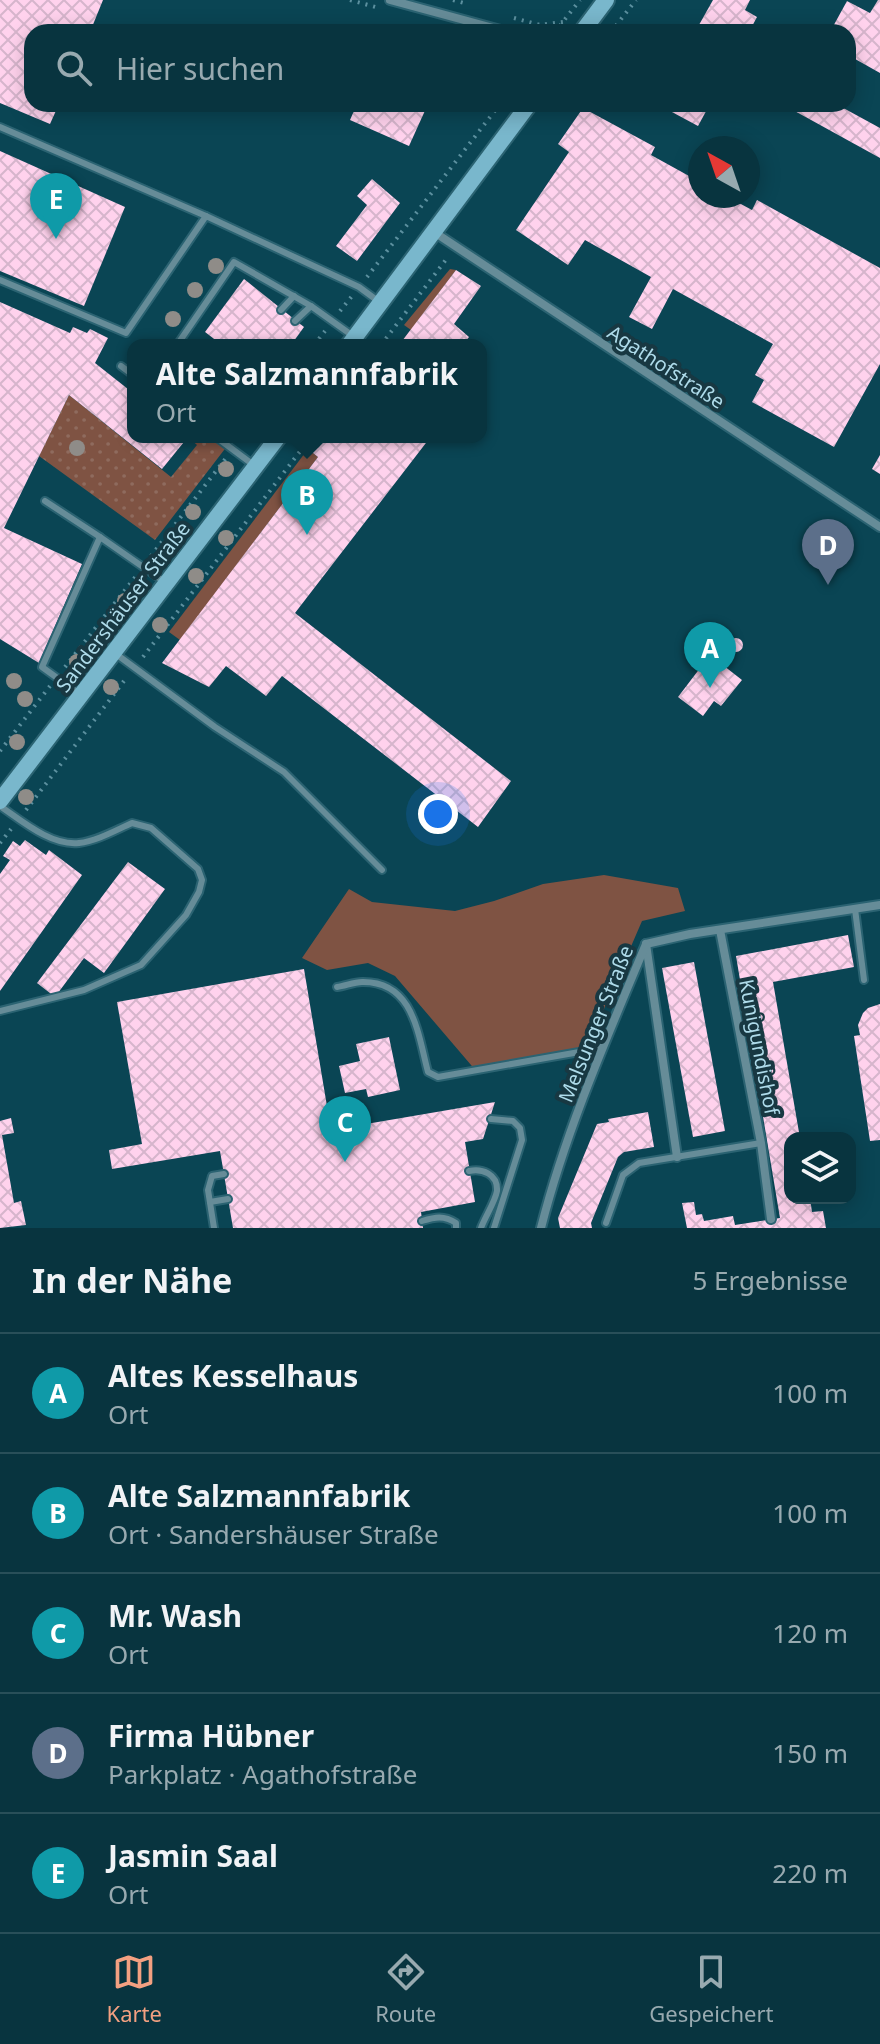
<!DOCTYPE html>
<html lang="de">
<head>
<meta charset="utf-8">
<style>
  body { margin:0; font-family:"Noto Sans",sans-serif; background:#163f4a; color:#f1f3f6 }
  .controls { position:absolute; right:24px; bottom:24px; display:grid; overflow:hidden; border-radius:16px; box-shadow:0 4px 20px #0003 }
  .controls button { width:72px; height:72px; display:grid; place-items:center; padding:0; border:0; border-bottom:2px solid #294f59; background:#08343f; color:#f1f3f6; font:40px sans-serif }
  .compass { position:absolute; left:688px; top:136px; width:72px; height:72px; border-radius:50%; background:#08343f; box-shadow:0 4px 20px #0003; rotate:320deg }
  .you { position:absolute; left:438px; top:814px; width:28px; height:28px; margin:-20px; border:6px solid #fff; border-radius:50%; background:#1a73e8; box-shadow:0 0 0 12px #1a73e833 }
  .badge { display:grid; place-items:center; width:52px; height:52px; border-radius:50%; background:#f3a081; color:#fff; font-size:26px; font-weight:700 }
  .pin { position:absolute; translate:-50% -66px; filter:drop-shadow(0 2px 4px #0008) }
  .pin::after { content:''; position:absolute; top:42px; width:28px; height:24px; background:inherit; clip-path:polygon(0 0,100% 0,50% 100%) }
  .popup { position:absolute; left:127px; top:339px; width:360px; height:104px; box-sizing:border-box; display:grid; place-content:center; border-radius:16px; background:#08343f; filter:drop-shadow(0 2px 6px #0005); font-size:26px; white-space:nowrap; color:#98aab0 }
  .popup b { font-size:30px; color:#f1f3f6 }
  .popup::after { content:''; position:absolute; left:50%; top:100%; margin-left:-16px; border:16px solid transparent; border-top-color:#08343f }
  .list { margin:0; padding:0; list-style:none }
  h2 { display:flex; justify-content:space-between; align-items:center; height:104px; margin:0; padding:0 32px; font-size:34px }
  h2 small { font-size:26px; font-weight:400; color:#98aab0 }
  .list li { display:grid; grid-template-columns:52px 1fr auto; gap:24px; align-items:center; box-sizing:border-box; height:120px; padding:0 32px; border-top:2px solid #294f59 }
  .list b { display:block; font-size:30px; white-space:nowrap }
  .list p { margin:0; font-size:26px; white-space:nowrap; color:#98aab0 }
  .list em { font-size:26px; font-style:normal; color:#98aab0 }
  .icon { flex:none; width:44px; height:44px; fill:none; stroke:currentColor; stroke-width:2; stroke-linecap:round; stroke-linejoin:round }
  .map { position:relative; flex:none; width:880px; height:1228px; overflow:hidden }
  .search { position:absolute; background:#08343f; box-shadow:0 4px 20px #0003; left:24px; right:24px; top:24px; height:88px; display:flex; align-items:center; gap:20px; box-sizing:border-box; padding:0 28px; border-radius:24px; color:#98aab0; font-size:30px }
  .sheet { height:704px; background:#08343f }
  nav { display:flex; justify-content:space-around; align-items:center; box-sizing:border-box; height:112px; border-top:2px solid #294f59; background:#08343f; font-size:22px; color:#98aab0 }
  nav a { display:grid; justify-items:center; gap:4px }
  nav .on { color:#f3a081 }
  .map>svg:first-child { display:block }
  .grass { fill:#7f5343 }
  .park { fill:url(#park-dots) }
  .building { fill:url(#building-cross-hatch) }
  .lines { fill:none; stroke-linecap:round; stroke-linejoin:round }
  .service-casing { stroke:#2b6372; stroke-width:10 }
  .minor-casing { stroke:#2b6372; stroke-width:12 }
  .secondary-casing { stroke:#2b6372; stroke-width:20 }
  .path { stroke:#5c909f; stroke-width:4; stroke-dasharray:2 6; stroke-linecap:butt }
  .service { stroke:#668c98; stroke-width:6 }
  .minor { stroke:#668c98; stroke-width:8 }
  .secondary { stroke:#79b7cc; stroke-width:16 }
  .tree { fill:#8f8c88 }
  .labels { text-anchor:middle; stroke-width:8; stroke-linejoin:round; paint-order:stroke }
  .street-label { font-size:20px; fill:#aedbea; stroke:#183842 }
</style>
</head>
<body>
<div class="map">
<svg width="880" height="1228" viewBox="0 0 880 1228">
  <defs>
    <pattern id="park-dots" width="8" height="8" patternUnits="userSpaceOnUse" patternTransform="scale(2)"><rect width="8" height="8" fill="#7f5343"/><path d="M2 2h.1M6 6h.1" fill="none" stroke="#8f6b5e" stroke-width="1.8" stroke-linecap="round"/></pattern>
    <pattern id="building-cross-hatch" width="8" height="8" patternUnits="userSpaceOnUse" patternTransform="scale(2)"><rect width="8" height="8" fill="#ffd2ed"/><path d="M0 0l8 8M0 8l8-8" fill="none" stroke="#d6b5cc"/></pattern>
  </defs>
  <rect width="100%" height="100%" fill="#0a4554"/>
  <g class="grass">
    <path d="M450,269L456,270L411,330L404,325Z"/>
    <path d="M308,449L318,457L180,640L169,632Z"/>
    <path d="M604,875L678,888L685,911L642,921L585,1053L477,1072L395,976L368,963L327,970L302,958L349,889L372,902L455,911L494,901L543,884Z"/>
  </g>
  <path class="park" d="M69,395L171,477L197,445L188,437H234L155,540L39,456Z"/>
  <g class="building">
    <path d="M0,0H103L90,32H32V104H59L50,124L0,103Z"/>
    <path d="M713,0H750L745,10L757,17L749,32H695Z"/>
    <path d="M878,0H880V73L848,55V32H830L847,1L870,13Z"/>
    <path d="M357,104H428L409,146L350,120Z"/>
    <path d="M657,104H710L698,126Z"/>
    <path d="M782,104H836L880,128V158Z"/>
    <path d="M583,108L655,147L651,155L700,182V196H726L752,210L757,200L880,268V364L834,447L752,402L764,380L755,375L773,344L673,289L652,329L629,317L651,277L585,240L568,265L516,230L569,152L558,144Z"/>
    <path d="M0,151L125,207L84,306L0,271Z"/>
    <path d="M748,154L756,159L748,174Z"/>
    <path d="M372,179L400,203L357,261L336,246L367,205L357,196Z"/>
    <path d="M456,270L481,286L454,324L469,337L463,345H399Z"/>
    <path d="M244,279L304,327L291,345H222L205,332Z"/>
    <path d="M0,302L70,333L73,327L87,333L90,329L108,338L95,363L133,393V437H188L162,469L69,395L4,528L82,564L39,663L0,639Z"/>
    <path d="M317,437L429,439L295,613L511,781L478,827L282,676L266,696L226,666L209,687L162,663L318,457L308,449Z"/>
    <path d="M880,455V474L872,469Z"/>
    <circle cx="736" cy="645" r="7"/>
    <path d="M710,655L742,680L721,706L714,701L703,716L678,697Z"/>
    <path d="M25,840L46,855L49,850L82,875L0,991V874L10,860L3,856L13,841L20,846Z"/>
    <path d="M128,862L165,889L104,973L84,958L55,997L37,983Z"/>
    <path d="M848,935L854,967L773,982L800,1138H790V1198H810L812,1212L823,1211L826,1228H687L682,1203L694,1202L696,1215L702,1214L704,1221L733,1216L735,1225L780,1218L736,956Z"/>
    <path d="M694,962L725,1131L693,1137L662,968Z"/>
    <path d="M304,969L331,1130L495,1102L483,1139L465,1142L475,1202L421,1212L423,1228H233L220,1151L112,1169L109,1150L142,1144L117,1002Z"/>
    <path d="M880,1004V1140L870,1141L854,1036L860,1035L858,1025L863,1013L868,1008Z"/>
    <path d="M389,1037L400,1090L368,1097L366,1089L345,1093L339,1066L360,1061L356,1044Z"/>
    <path d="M648,1112L654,1147L624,1152L618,1157L591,1223L592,1228H560L558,1218L597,1124L609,1122L608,1119Z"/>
    <path d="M11,1118L14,1133L2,1135L14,1203L21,1201L26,1225L0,1228V1121Z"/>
  </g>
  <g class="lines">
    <defs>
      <g id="service">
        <path d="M0,127L206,216"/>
        <path d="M0,280L126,333L206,216L359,287L378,301"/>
        <path d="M281,310L294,296"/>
        <path d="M295,321L311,306L353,336"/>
        <path d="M177,345L234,262L311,306"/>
        <path d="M121,366L133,375"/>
        <path d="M216,437L255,466"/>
        <path d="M45,501L100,537"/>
        <path d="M116,654L215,727L284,772L382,870"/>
        <path d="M78,693L42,667L100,537L166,583"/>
        <path d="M0,806C22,821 51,846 79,843C97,841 116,830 132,823L151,828L198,869L202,880L199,892L186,915L141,965L84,990L0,1011"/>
        <path d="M855,909L864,980"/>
        <path d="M337,987C345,986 354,982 362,982C414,981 418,1035 428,1072L438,1077L602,1048"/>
        <path d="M491,1119L513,1121L520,1128L522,1140L494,1228"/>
        <path d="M469,1171C482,1168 498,1174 497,1191C495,1202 485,1217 481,1228"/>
        <path d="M210,1202L228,1199"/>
        <path d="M422,1221C435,1217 444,1215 456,1223V1228"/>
        <path d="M606,1223L623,1175L639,1163L761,1143"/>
        <path d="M214,1228L208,1190L212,1176L224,1174"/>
      </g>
      <g id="minor">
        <path d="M390,0L508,32"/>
        <path d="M434,232L880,527"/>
        <path d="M720,930L761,1143L771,1219"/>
        <path d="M646,944L690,934L880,905"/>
        <path d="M646,944L677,1157"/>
        <path d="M541,1228C566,1130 607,1037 646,944"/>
      </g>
      <g id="secondary">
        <path d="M582,32L606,0"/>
        <path d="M349,345L529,104"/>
        <path d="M0,801L278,437"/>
      </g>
    </defs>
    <use href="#service" class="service-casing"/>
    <use href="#minor" class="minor-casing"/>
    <use href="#secondary" class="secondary-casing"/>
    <g class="path">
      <path d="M350,0L379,8"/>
      <path d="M453,0L464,3"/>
      <path d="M514,18L540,25L563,22"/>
      <path d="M555,32L580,0"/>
      <path d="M611,32L636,0"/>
      <path d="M367,277L500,104"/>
      <path d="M340,311L352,296"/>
      <path d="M314,345L325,331"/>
      <path d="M381,345L448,257"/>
      <path d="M151,556L226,458"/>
      <path d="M143,657L311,437"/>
      <path d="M65,667L136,576"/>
      <path d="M0,751L50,686"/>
      <path d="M26,810L127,677"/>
      <path d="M0,843L11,829"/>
    </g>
    <use href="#service" class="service"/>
    <use href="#minor" class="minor"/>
    <use href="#secondary" class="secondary"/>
  </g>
  <g class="tree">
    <circle cx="216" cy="266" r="8"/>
    <circle cx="195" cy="290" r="8"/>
    <circle cx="173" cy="319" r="8"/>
    <circle cx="77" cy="448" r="8"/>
    <circle cx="226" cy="469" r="8"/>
    <circle cx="193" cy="512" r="8"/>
    <circle cx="226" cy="538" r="8"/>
    <circle cx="196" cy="576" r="8"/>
    <circle cx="125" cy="601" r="8"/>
    <circle cx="160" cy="625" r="8"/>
    <circle cx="77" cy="662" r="8"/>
    <circle cx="14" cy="681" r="8"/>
    <circle cx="111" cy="687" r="8"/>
    <circle cx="25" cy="699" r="8"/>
    <circle cx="17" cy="742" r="8"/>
    <circle cx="26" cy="797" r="8"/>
  </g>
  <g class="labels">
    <g class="street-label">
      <text transform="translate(666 367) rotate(33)" y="7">Agathofstraße</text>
      <text transform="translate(123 607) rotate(-53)" y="7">Sandershäuser Straße</text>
      <text transform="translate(596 1024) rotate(-68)" y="7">Melsunger Straße</text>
      <text transform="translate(759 1047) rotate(79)" y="7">Kunigundishof</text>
    </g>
  </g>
</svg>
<div class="controls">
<button><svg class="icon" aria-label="layers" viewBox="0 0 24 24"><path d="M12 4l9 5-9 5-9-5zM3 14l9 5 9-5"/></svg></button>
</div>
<svg class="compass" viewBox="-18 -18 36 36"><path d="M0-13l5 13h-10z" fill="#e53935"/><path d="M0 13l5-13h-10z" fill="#98aab0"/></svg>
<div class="you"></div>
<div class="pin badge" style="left:710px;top:688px;background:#0f9aa8">A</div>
<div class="pin badge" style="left:307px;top:535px;background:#0f9aa8">B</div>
<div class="popup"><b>Alte Salzmannfabrik</b>Ort</div>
<div class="pin badge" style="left:345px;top:1162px;background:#0f9aa8">C</div>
<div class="pin badge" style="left:828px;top:585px;background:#5c6f8a">D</div>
<div class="pin badge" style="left:56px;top:239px;background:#0f9aa8">E</div>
<div class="search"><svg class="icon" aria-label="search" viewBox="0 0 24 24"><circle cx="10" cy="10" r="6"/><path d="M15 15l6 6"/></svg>Hier suchen</div>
</div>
<section class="sheet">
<h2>In der Nähe<small>5 Ergebnisse</small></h2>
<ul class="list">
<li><span class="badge" style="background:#0f9aa8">A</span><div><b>Altes Kesselhaus</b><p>Ort</p></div><em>100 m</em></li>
<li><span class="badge" style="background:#0f9aa8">B</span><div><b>Alte Salzmannfabrik</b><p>Ort · Sandershäuser Straße</p></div><em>100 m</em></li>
<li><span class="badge" style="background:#0f9aa8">C</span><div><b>Mr. Wash</b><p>Ort</p></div><em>120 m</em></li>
<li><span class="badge" style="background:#5c6f8a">D</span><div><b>Firma Hübner</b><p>Parkplatz · Agathofstraße</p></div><em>150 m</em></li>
<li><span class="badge" style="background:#0f9aa8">E</span><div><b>Jasmin Saal</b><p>Ort</p></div><em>220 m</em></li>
</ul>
</section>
<nav>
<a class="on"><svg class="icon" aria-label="map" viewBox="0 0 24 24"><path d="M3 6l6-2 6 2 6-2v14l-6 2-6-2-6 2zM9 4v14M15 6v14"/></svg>Karte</a>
<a><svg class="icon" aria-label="directions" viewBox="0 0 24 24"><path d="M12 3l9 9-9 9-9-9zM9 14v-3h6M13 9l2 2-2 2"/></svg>Route</a>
<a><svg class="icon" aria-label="saved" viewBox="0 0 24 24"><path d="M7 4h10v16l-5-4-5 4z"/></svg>Gespeichert</a>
</nav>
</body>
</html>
